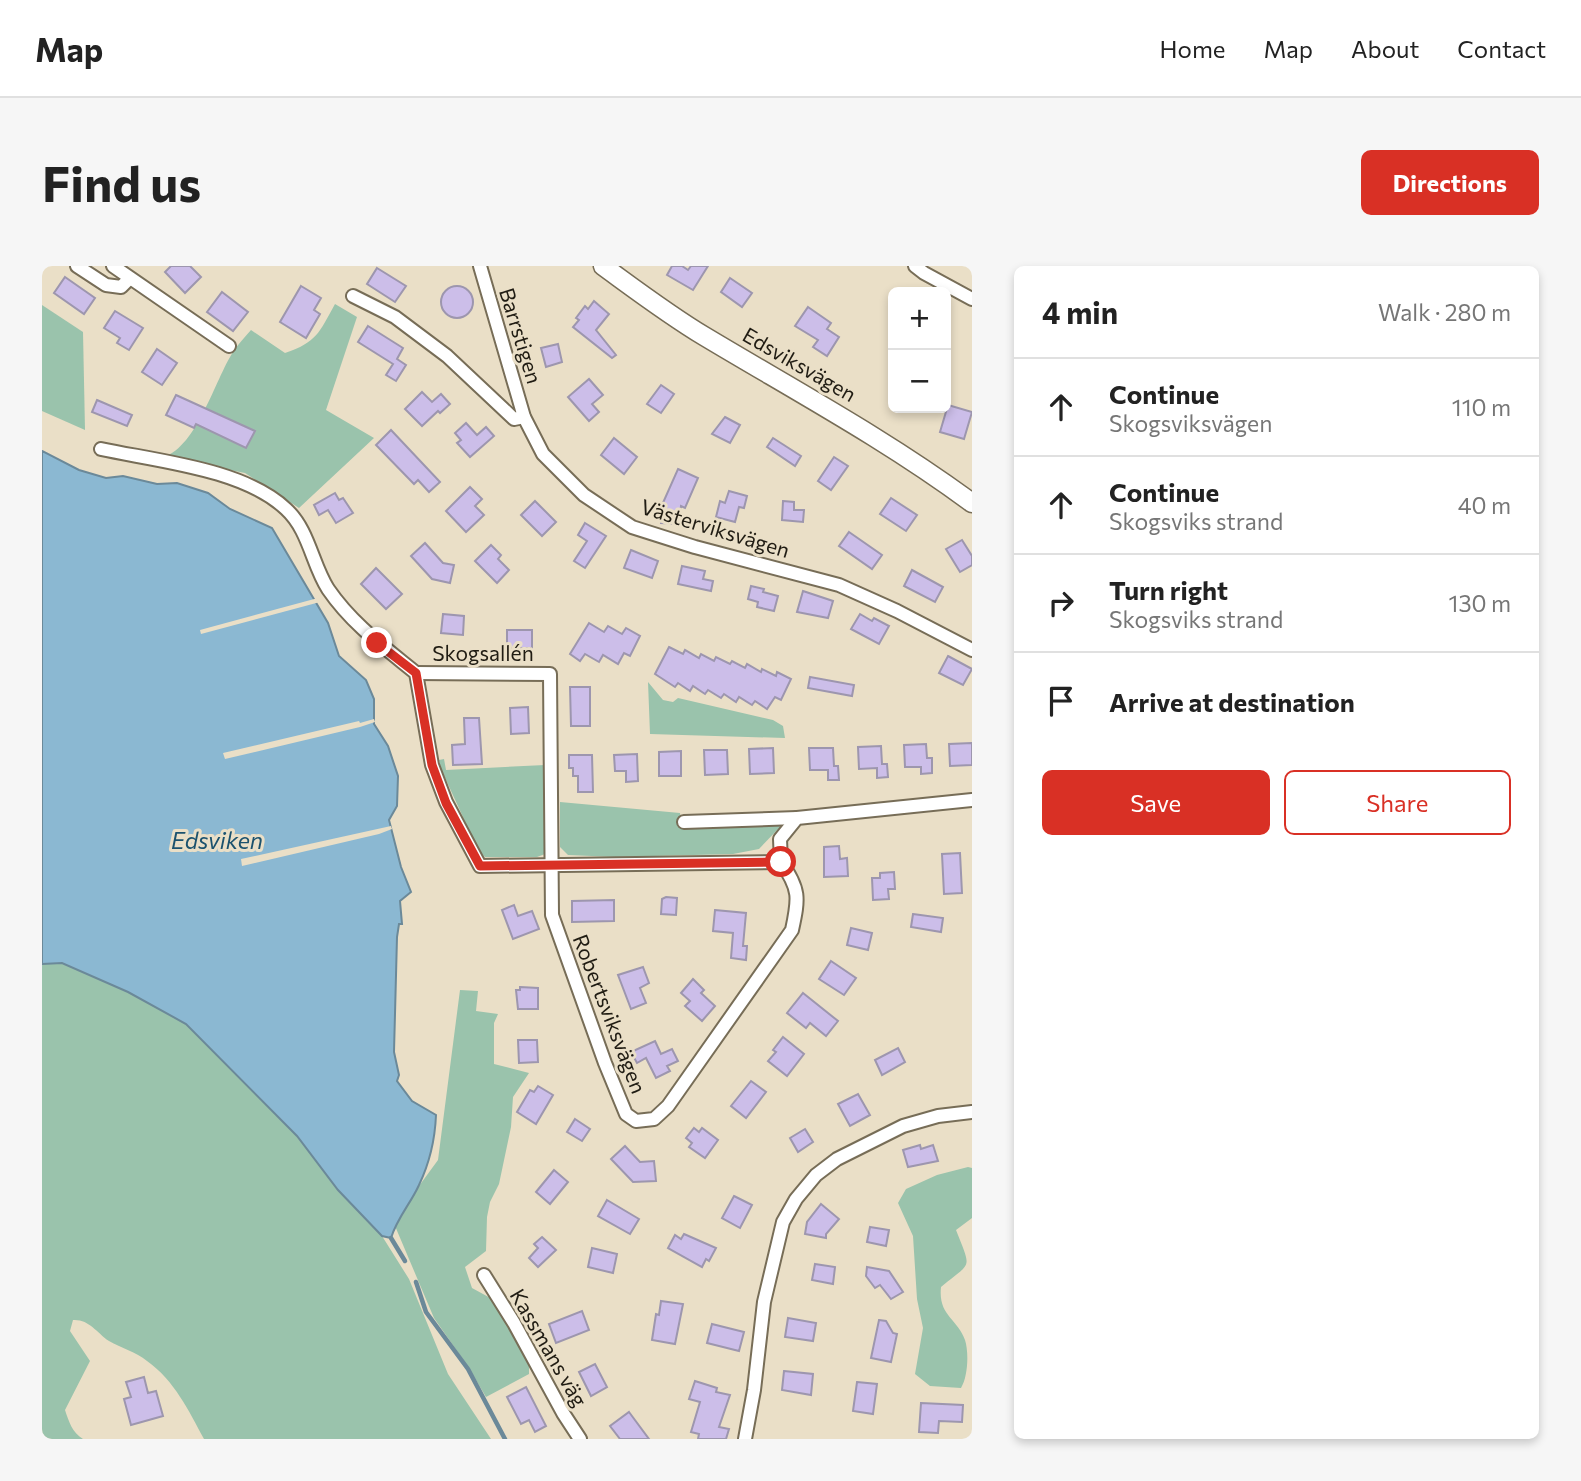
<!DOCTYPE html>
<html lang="en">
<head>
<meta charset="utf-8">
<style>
  body { margin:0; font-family:Commissioner,sans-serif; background:#f6f6f6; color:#222 }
  .controls { position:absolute; right:21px; top:21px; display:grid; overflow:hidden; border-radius:10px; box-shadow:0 4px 10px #0003 }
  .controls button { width:63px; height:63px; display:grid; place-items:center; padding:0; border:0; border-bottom:2px solid #e0e0e0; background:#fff; color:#222; font:35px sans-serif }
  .stop { position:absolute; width:21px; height:21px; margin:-16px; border:5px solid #d93025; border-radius:50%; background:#fff }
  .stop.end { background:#d93025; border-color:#fff; box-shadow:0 2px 7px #0008 }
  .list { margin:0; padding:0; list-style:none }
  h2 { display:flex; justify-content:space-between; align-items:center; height:91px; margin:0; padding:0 28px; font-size:30px }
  h2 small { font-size:23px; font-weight:400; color:#767676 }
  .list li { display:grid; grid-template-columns:46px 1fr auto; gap:21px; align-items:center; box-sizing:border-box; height:98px; padding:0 28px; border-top:2px solid #e0e0e0 }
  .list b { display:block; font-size:26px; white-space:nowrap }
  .list p { margin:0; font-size:23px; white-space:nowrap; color:#767676 }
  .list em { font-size:23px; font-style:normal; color:#767676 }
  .actions { display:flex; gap:14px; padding:21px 28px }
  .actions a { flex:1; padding:16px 0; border:2px solid #d93025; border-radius:10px; text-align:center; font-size:24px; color:#d93025 }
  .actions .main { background:#d93025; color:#fff }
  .icon { flex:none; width:38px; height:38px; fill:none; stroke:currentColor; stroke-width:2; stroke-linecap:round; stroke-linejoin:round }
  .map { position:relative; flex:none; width:930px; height:1173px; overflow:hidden; border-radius:10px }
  header { display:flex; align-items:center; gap:42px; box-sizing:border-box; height:98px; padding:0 35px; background:#fff; border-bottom:2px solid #e0e0e0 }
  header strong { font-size:33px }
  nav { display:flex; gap:38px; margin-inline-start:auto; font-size:24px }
  .intro { display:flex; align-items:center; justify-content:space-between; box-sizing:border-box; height:168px; padding:0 42px }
  h1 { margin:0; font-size:49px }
  .button { padding:18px 32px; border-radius:10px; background:#d93025; color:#fff; font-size:24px; font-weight:700 }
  main { display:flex; gap:42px; padding:0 42px }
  aside { flex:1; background:#fff; border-radius:10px; box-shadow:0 4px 10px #0003 }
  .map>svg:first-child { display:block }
  .green { fill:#9ac3ac }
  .water { fill:#8bb8d2; stroke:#6b8999; stroke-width:2 }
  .pier { fill:#eadfc7 }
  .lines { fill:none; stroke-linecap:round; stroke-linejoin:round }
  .stream { stroke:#6b8999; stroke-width:4.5 }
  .building { fill:#ccbee9; stroke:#9d96ae; stroke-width:2 }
  .street-casing { stroke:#776d57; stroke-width:16 }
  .secondary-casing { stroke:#776d57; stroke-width:21 }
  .street { stroke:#fff; stroke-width:12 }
  .secondary { stroke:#fff; stroke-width:18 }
  .route { stroke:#d93025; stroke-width:9 }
  .labels { text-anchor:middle; stroke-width:6; stroke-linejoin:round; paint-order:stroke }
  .street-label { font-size:21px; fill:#201c13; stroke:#eadfc7 }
  .water-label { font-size:23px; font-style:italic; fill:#1b526e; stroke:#eadfc7 }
</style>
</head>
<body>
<header>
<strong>Map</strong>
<nav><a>Home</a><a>Map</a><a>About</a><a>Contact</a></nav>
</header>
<div class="intro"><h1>Find us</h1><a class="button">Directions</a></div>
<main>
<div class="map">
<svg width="930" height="1173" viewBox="0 0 930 1173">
  <rect width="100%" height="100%" fill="#eadfc7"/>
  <g class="green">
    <path d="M293,38L315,51L284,144L332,172L257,242L203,207L122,191C155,180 173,114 191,86C196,78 203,71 209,64L243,87C275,76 277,67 293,38Z"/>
    <path d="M0,39L41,66L43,164L0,145Z"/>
    <path d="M606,416L621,434L631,436L636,432L731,454L741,460L743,472L608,468Z"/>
    <path d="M402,493L404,504L503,499L506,576L503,588L495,591H443L437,586L399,503L397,494Z"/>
    <path d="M518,536L638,547L640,561L739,560L717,583L691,588L573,591L526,589L518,581Z"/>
    <path d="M20,697L86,726L144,758L255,870L296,924L340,970L367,1013L406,1108L449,1173H162C147,1145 132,1114 105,1095C94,1086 79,1082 67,1075C54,1066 47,1053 31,1054L28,1065L48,1095L23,1144C27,1156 30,1166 41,1173H0V698Z"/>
    <path d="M418,724L436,725L434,745L456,748L452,757V798L487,807L471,831L469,861L457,918L448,936L445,951L444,985L423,1001L430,1022L452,1034L487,1093V1108L444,1131L427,1102L392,1052L353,960L377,920L396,894Z"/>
    <path d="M926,901L930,902V952L914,964C930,1005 930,995 899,1021C896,1050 915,1052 923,1074C927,1086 926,1111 919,1122L888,1120L873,1108L881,1062L875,1033L871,970L856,937L864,923L895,909Z"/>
  </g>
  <path class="water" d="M0,185L37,204L64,212L81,210L115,218L135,217L166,227L188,243L230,262L286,357L297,390L324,414L332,433V458L346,480L356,510L355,540L347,554L359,601L369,626L358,635L360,658H357L355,671L352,786L357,809L355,815L370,835L394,849C393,874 388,896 377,919C369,937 355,952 349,972L340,970L296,924L255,870L144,758L86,726L20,697L0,698Z"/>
  <g class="pier">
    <path d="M276,332L278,336L159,368L158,364Z"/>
    <path d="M332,453L333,456L318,461L183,493L181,487L317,455L318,457Z"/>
    <path d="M349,560L350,563L337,568L200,600L199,593Z"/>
  </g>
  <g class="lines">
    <g class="stream">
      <path d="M349,972L363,995"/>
      <path d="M374,1016L384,1046L426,1103L463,1173"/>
    </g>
  </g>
  <g class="building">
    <path d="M129,0H148L159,11L143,27L123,6Z"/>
    <path d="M630,0H640L646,4L649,0H666L651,24L625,9Z"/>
    <path d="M335,2L364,20L353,36L325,18Z"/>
    <path d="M23,11L53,32L42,48L12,27Z"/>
    <path d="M688,12L710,27L700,41L679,26Z"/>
    <circle cx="415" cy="36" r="16"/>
    <path d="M259,20L279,32L272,44L278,48L264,72L238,56Z"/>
    <path d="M180,26L206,46L191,65L165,46Z"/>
    <path d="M552,35L567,48L554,64L574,89L570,92L531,61L537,54L534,52L543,40L546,43Z"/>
    <path d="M766,41L789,57L785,63L797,71L785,90L771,81L776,74L753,60Z"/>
    <path d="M73,45L101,62L87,84L75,77L78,72L62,62Z"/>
    <path d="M326,60L361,82L355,93L364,99L354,115L344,109L351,98L316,76Z"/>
    <path d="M516,78L520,96L504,101L499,82Z"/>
    <path d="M115,83L135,97L120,119L100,106Z"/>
    <path d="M547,113L561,129L550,138L557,146L547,155L526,131Z"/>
    <path d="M619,119L632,128L619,147L605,138Z"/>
    <path d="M380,126L390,136L399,128L408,138L398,147L396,145L380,160L363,143Z"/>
    <path d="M134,129L213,165L204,182L154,158L152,162L124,149Z"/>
    <path d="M55,134L90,149L85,160L50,146Z"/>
    <path d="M906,139L930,146L922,173L898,166Z"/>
    <path d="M683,151L698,159L688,177L670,168Z"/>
    <path d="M424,157L435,169L444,161L452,170L428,191L415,177L419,174L413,167Z"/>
    <path d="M349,164L398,216L387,226L376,214L372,218L334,179Z"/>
    <path d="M572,172L595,191L582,208L559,189Z"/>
    <path d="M731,172L759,190L753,200L725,181Z"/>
    <path d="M792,191L806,200L789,224L776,215Z"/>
    <path d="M636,203L656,212L643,242L639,240L637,258L619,257L620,239Z"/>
    <path d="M428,221L440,233L433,240L442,249L424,266L404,245Z"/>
    <path d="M687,225L705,230L702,242L697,241L693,256L674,251L678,235L683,237Z"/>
    <path d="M293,227L297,234L301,232L311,247L294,257L286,244L277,249L272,239Z"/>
    <path d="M849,232L875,249L864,265L838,248Z"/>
    <path d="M493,235L514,256L500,270L479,249Z"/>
    <path d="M741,235L752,236V244H762L761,256L740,254Z"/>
    <path d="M543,257L564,270L543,302L532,295L545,275L536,269Z"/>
    <path d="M807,266L840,289L830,303L797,280Z"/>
    <path d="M920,274L930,290V299L918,306L904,283Z"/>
    <path d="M383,277L401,297L412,299L408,317L390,313L369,290Z"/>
    <path d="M449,279L459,289L456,293L467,304L455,317L433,295Z"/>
    <path d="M589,284L616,295L610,312L582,302Z"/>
    <path d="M640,300L663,305L661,313L671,315L669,325L636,318Z"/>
    <path d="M334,302L360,328L344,343L319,318Z"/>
    <path d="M870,304L901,321L893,336L862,320Z"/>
    <path d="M709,320L722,323L721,326L736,330L732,345L715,341L716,336L706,333Z"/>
    <path d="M761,325L791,335L786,352L755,346Z"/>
    <path d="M401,348L422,350L421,369L399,367Z"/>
    <path d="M818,348L830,355L832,352L847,360L837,378L809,363Z"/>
    <path d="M547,357L562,366L566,360L580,368L584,362L598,370L588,390L582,387L576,398L561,389L557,396L543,388L538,395L528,388Z"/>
    <rect x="465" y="364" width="25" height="18"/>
    <path d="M627,381L641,388L643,384L657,392L659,388L672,395L674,391L688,398L690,395L703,402L705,398L719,406L720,403L734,410L735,406L749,413L739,434L733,431L725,443L713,435L710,439L697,431L694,436L682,428L679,432L666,424L663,428L651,420L648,425L636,417L633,421L613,408Z"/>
    <path d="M906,390L930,403L921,419L897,407Z"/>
    <path d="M768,411L812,419L810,430L766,422Z"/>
    <path d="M528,421H548V460H529Z"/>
    <path d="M486,441L487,467L469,468L468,442Z"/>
    <path d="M422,452H437L440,498L411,499L410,479L423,478Z"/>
    <path d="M930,477V499L908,500L907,478Z"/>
    <path d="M884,478L885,492H890V507L879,508V501H863L862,479Z"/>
    <path d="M839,480L840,498H845L846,511L835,512V502L817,503L816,481Z"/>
    <path d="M731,482L732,507L708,508L707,483Z"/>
    <path d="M767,482H791L792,500H796L797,514H786V504H768Z"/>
    <path d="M662,484H685L686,508L663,509Z"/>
    <path d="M639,485V510H617V486Z"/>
    <path d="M595,488L596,515L584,516V505H573L572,489Z"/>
    <path d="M527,489H550L551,526H536V510H531V502H527Z"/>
    <path d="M797,580L798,593L805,592L806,610L782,611V581Z"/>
    <path d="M918,587L920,627L902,628L900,588Z"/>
    <path d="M852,606L853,623H846L847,633L831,634L830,612H838V607Z"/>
    <path d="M624,631L635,632L634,649L619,648L620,633Z"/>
    <path d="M572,634V655L530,656V635Z"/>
    <path d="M472,639L476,650L490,645L497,663L471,673L460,644Z"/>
    <path d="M673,644L704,647L701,680H705L704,694L689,692L691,667L671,665Z"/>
    <path d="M871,648L901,652L899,666L869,661Z"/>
    <path d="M809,662L830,667L826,684L805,679Z"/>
    <path d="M789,695L814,712L802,729L777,713Z"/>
    <path d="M601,701L607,717L598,722L604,737L589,743L576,709Z"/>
    <path d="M651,713L662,724L659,727L673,740L660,755L643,740L648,735L639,727Z"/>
    <path d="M478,721L496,722V743H476L474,724H478Z"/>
    <path d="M761,727L796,755L784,770L768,757L764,762L745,747Z"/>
    <path d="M741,771L762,788L745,810L726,795L734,786L731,784Z"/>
    <path d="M476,774H495L496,796L477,797Z"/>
    <path d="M613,775L619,788L630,783L636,795L625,800L628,805L614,812L604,792L595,797L589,786Z"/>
    <path d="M856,782L863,796L840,809L833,794Z"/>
    <path d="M709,815L724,826L704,852L689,840Z"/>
    <path d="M496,820L511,829L494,858L475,846L488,824L492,826Z"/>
    <path d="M816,828L828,849L808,860L796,838Z"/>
    <path d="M533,853L548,863L540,875L525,866Z"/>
    <path d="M652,862L657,866L660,862L676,874L663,892L647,881L650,877L644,872Z"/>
    <path d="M763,863L771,876L756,886L748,872Z"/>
    <path d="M878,879L879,883L891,879L896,895L866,901L861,884Z"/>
    <path d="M583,880L598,896L612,895L614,915L591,916L569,893Z"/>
    <path d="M512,904L526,916L508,938L494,926Z"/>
    <path d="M692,930L710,939L698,962L680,952Z"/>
    <path d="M565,934L597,953L588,968L556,950Z"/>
    <path d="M779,938L797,953L784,968V972L763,968L765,956Z"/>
    <path d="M828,961L847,964L844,980L825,976Z"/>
    <path d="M642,968L674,982L667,995L664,993L660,1001L626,982L633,969L639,973Z"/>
    <path d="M500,971L514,984L496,1001L487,992L496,982L492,978Z"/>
    <path d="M550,982L575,988L571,1007L546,1001Z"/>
    <path d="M773,998L793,1001L791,1018L770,1014Z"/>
    <path d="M825,1001L847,1005L861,1026L849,1033L838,1019L833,1022L824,1010Z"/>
    <path d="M619,1035L641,1038L633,1078L610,1074L614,1048L617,1049Z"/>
    <path d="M540,1045L547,1064L514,1077L507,1058Z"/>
    <path d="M746,1052L774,1057L771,1075L743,1071Z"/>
    <path d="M837,1054L844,1055L851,1067L855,1068L849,1096L829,1092Z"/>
    <path d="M670,1058L702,1066L697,1085L665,1077Z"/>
    <path d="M553,1098L565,1121L549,1130L537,1106Z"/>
    <path d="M742,1105L771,1108L769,1129L740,1124Z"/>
    <path d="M102,1111L106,1127L114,1125L121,1150L89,1159L82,1133L89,1131L84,1116Z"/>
    <path d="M653,1115L675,1122L674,1126L688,1129L677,1161L687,1163L684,1173H656L657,1168L649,1166L658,1136L647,1133Z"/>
    <path d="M815,1116L835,1118L831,1148L811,1145Z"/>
    <path d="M484,1121L504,1160L493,1166L487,1154L479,1158L465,1131Z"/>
    <path d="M879,1137L921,1139L920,1156L897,1155L896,1167L877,1166Z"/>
    <path d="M587,1146L607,1173H578L568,1160Z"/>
  </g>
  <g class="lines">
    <defs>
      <g id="street">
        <path d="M35,0L64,19L79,21L87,13"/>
        <path d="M71,0L187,80"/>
        <path d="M438,0L482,151L501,188L542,229L590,261L653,281L797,319L855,345L930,384"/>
        <path d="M873,0L882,7L930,33"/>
        <path d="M311,30L353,51L405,90L472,153L482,151"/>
        <path d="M59,183C115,195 202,203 244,243C267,264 270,298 286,323C310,358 342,381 374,407L390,499L404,536L438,600L739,596"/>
        <path d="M374,407L508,408L510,649L563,797L584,848L594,855L612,853L626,840L750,664C757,632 758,623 739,596"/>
        <path d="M642,556L755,552"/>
        <path d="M739,596L738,573L755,552L930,534"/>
        <path d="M442,1009L472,1057L521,1147L538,1173"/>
        <path d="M703,1173L712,1124L722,1036L741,956L754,933L774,909L795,893L861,860L896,850L930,846"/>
      </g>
      <path id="secondary" d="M561,0C594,24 627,49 662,70C752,124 845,174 930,237"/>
    </defs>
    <use href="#street" class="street-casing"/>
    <use href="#secondary" class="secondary-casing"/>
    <use href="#street" class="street"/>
    <use href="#secondary" class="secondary"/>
  </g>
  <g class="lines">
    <path class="route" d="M335,377L374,407L390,499L404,537L438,600L739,596"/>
  </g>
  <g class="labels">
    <g class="street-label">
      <text transform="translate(478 70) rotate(73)" y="7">Barrstigen</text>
      <text transform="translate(757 99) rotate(30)" y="7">Edsviksvägen</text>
      <text transform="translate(673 263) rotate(17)" y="7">Västerviksvägen</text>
      <text x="441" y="395">Skogsallén</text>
      <text transform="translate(567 748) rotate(69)" y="7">Robertsviksvägen</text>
      <text transform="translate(506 1082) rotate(60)" y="7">Kassmans väg</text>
    </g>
    <g class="water-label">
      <text x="175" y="583">Edsviken</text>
    </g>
  </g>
</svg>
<div class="controls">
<button>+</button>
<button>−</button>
</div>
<div class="stop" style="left:739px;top:596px"></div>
<div class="stop end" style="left:335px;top:377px"></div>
</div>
<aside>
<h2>4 min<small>Walk · 280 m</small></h2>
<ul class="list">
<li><svg class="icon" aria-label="ahead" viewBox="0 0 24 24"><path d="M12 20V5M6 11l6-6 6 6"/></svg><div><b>Continue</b><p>Skogsviksvägen</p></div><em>110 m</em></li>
<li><svg class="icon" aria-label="ahead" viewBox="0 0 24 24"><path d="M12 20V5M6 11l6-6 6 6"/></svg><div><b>Continue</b><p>Skogsviks strand</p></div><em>40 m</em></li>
<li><svg class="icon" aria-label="right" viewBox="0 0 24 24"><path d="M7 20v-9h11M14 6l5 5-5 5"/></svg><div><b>Turn right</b><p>Skogsviks strand</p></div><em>130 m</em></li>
<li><svg class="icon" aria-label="arrive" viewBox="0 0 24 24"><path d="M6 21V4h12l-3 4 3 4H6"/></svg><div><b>Arrive at destination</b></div></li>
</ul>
<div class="actions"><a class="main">Save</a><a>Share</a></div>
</aside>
</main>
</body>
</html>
